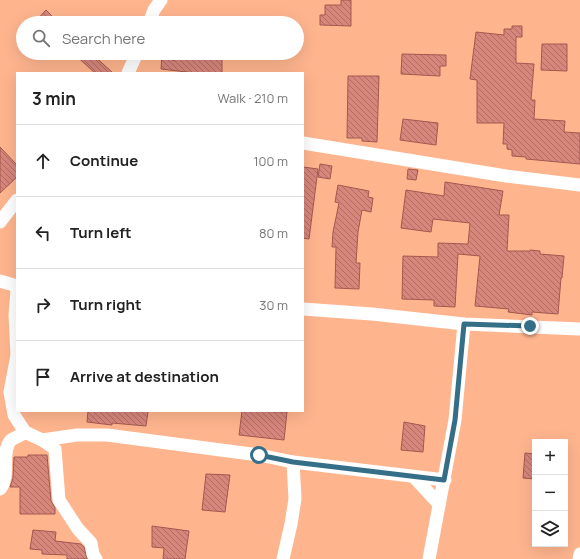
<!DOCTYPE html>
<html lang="en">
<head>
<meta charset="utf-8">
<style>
  body { margin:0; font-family:Manrope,sans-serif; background:#f2f2f2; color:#222 }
  .controls { position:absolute; right:12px; bottom:12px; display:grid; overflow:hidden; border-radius:0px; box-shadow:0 4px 16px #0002 }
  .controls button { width:36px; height:36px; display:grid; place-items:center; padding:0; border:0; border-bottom:1px solid #e0e0e0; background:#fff; color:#222; font:20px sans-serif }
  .stop { position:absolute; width:12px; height:12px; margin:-9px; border:3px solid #346e87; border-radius:50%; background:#fff }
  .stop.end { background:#346e87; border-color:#fff; box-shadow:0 1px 4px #0008 }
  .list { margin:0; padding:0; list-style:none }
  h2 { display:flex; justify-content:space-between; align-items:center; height:52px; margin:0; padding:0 16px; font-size:17px }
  h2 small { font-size:13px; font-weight:400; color:#767676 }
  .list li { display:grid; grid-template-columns:26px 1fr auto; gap:12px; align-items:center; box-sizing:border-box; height:72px; padding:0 16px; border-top:1px solid #e0e0e0 }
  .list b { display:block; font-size:15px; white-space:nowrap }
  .list em { font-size:13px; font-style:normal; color:#767676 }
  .icon { flex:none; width:22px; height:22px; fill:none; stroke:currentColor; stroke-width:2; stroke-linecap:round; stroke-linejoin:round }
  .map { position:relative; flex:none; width:580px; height:559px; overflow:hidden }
  .search { position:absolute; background:#fff; box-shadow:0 4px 16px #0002; left:16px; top:16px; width:288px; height:44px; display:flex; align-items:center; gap:10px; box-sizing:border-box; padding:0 14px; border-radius:22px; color:#767676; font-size:15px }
  .panel { position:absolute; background:#fff; box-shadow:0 4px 16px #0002; left:16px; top:72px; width:288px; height:340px; border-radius:0px }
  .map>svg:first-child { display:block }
  .building { fill:url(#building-back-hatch); stroke:#a3584e }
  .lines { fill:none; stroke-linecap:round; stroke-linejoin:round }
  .minor { stroke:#fff; stroke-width:13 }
  .route { stroke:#346e87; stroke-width:5 }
</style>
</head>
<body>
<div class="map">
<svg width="580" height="559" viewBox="0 0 580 559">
  <defs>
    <pattern id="building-back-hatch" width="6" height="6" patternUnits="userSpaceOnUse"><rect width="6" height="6" fill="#d6867b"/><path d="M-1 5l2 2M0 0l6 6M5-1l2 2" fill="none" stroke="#af6d64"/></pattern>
  </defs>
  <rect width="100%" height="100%" fill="#feb58e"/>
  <g class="building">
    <path d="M341,0H351V26L320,25V15H325V5H341Z"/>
    <path d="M46,10L59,23H34Z"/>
    <path d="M512,26H522V37H516V63L534,64L531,100H535L534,119L565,121L564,132L580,133V164L526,159V157L512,156V150L507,149V144H503L504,123H477V80L470,79L476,32L504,35V29H512Z"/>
    <path d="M542,44H567V71L541,70Z"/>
    <path d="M73,53H91L113,73H95Z"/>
    <path d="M179,53H222V73H195L161,69L162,54L174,61Z"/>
    <path d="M402,54L446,55V66H440V76L401,74Z"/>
    <path d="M348,76H379L377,142L362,141V138H347Z"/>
    <path d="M403,119L438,123L436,145L400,140Z"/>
    <path d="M0,147L17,165V177L0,193Z"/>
    <path d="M320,164L332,166L330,179L318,177Z"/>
    <path d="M303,167L318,169L309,239L303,238Z"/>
    <path d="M408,169L418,170L416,180L407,179Z"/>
    <path d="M445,182L503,191L499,215H509L507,251H530V250L540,251V254L564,256L562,278H561L558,314L532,312V315L508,312L509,309L475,306L480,256L458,254L455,307L434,306V300L402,299L403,256L438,257V243L468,244L470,223L433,219L431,232L401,228L406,190L444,196Z"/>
    <path d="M338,185L369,191L368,197L373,198L371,212L362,210L358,232L356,263H360L359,289L335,288L336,247H332L333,232L339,203L335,202Z"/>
    <path d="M88,411H148L146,426L112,423V425L87,422Z"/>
    <path d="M242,411L287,412L284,440L239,435Z"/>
    <path d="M404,422L425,426L423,452L401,450Z"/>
    <path d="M525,453L535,454V479L523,478Z"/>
    <path d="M28,455H47L51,501L55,508V514H20V487H10L13,478L14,457H28Z"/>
    <path d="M206,474L230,475L225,512L202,510Z"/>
    <path d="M152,526L189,531L185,559H163L164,548L152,547Z"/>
    <path d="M33,530L56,532L55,541L81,544L84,547L87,559H67V555L42,554V550L30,549Z"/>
  </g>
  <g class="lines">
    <g class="minor">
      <path d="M149,23L154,10L161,0"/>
      <path d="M128,73L137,53"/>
      <path d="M303,143L506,176L580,185"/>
      <path d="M0,222L17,200"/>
      <path d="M0,281L17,286"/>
      <path d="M17,290L15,315L17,355L10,392L14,415L25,432L42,440L77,435H107L259,455L293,462L445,480"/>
      <path d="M303,309L372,314L464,324L580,329"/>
      <path d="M42,440L55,449L59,500L78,529L91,543L93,554L96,559"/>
      <path d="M414,477L439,504"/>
      <path d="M0,489C11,476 0,451 11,440C15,437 21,436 25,432"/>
      <path d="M283,559L291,524L295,499L293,462"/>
      <path d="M429,559L455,420L464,324"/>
      <path d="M579,559L580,554"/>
    </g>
  </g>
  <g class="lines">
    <path class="route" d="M259,455L293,462L444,480L455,420L464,324L530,326"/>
  </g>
</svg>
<div class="controls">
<button>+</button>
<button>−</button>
<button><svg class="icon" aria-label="layers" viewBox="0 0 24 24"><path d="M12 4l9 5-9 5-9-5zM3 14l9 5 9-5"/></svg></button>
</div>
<div class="stop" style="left:259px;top:455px"></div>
<div class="stop end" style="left:530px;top:326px"></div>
<div class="search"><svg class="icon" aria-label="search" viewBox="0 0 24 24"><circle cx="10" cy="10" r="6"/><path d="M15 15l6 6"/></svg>Search here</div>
<section class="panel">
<h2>3 min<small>Walk · 210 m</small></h2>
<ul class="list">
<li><svg class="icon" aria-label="ahead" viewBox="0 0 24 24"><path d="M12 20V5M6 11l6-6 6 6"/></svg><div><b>Continue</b></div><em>100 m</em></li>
<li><svg class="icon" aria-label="left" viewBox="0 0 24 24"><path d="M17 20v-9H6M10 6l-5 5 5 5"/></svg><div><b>Turn left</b></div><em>80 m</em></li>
<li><svg class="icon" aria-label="right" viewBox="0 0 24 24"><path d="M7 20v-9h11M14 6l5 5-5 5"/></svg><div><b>Turn right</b></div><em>30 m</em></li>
<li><svg class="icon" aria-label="arrive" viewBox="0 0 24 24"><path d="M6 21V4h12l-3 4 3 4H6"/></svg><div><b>Arrive at destination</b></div></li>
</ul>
</section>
</div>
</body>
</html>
